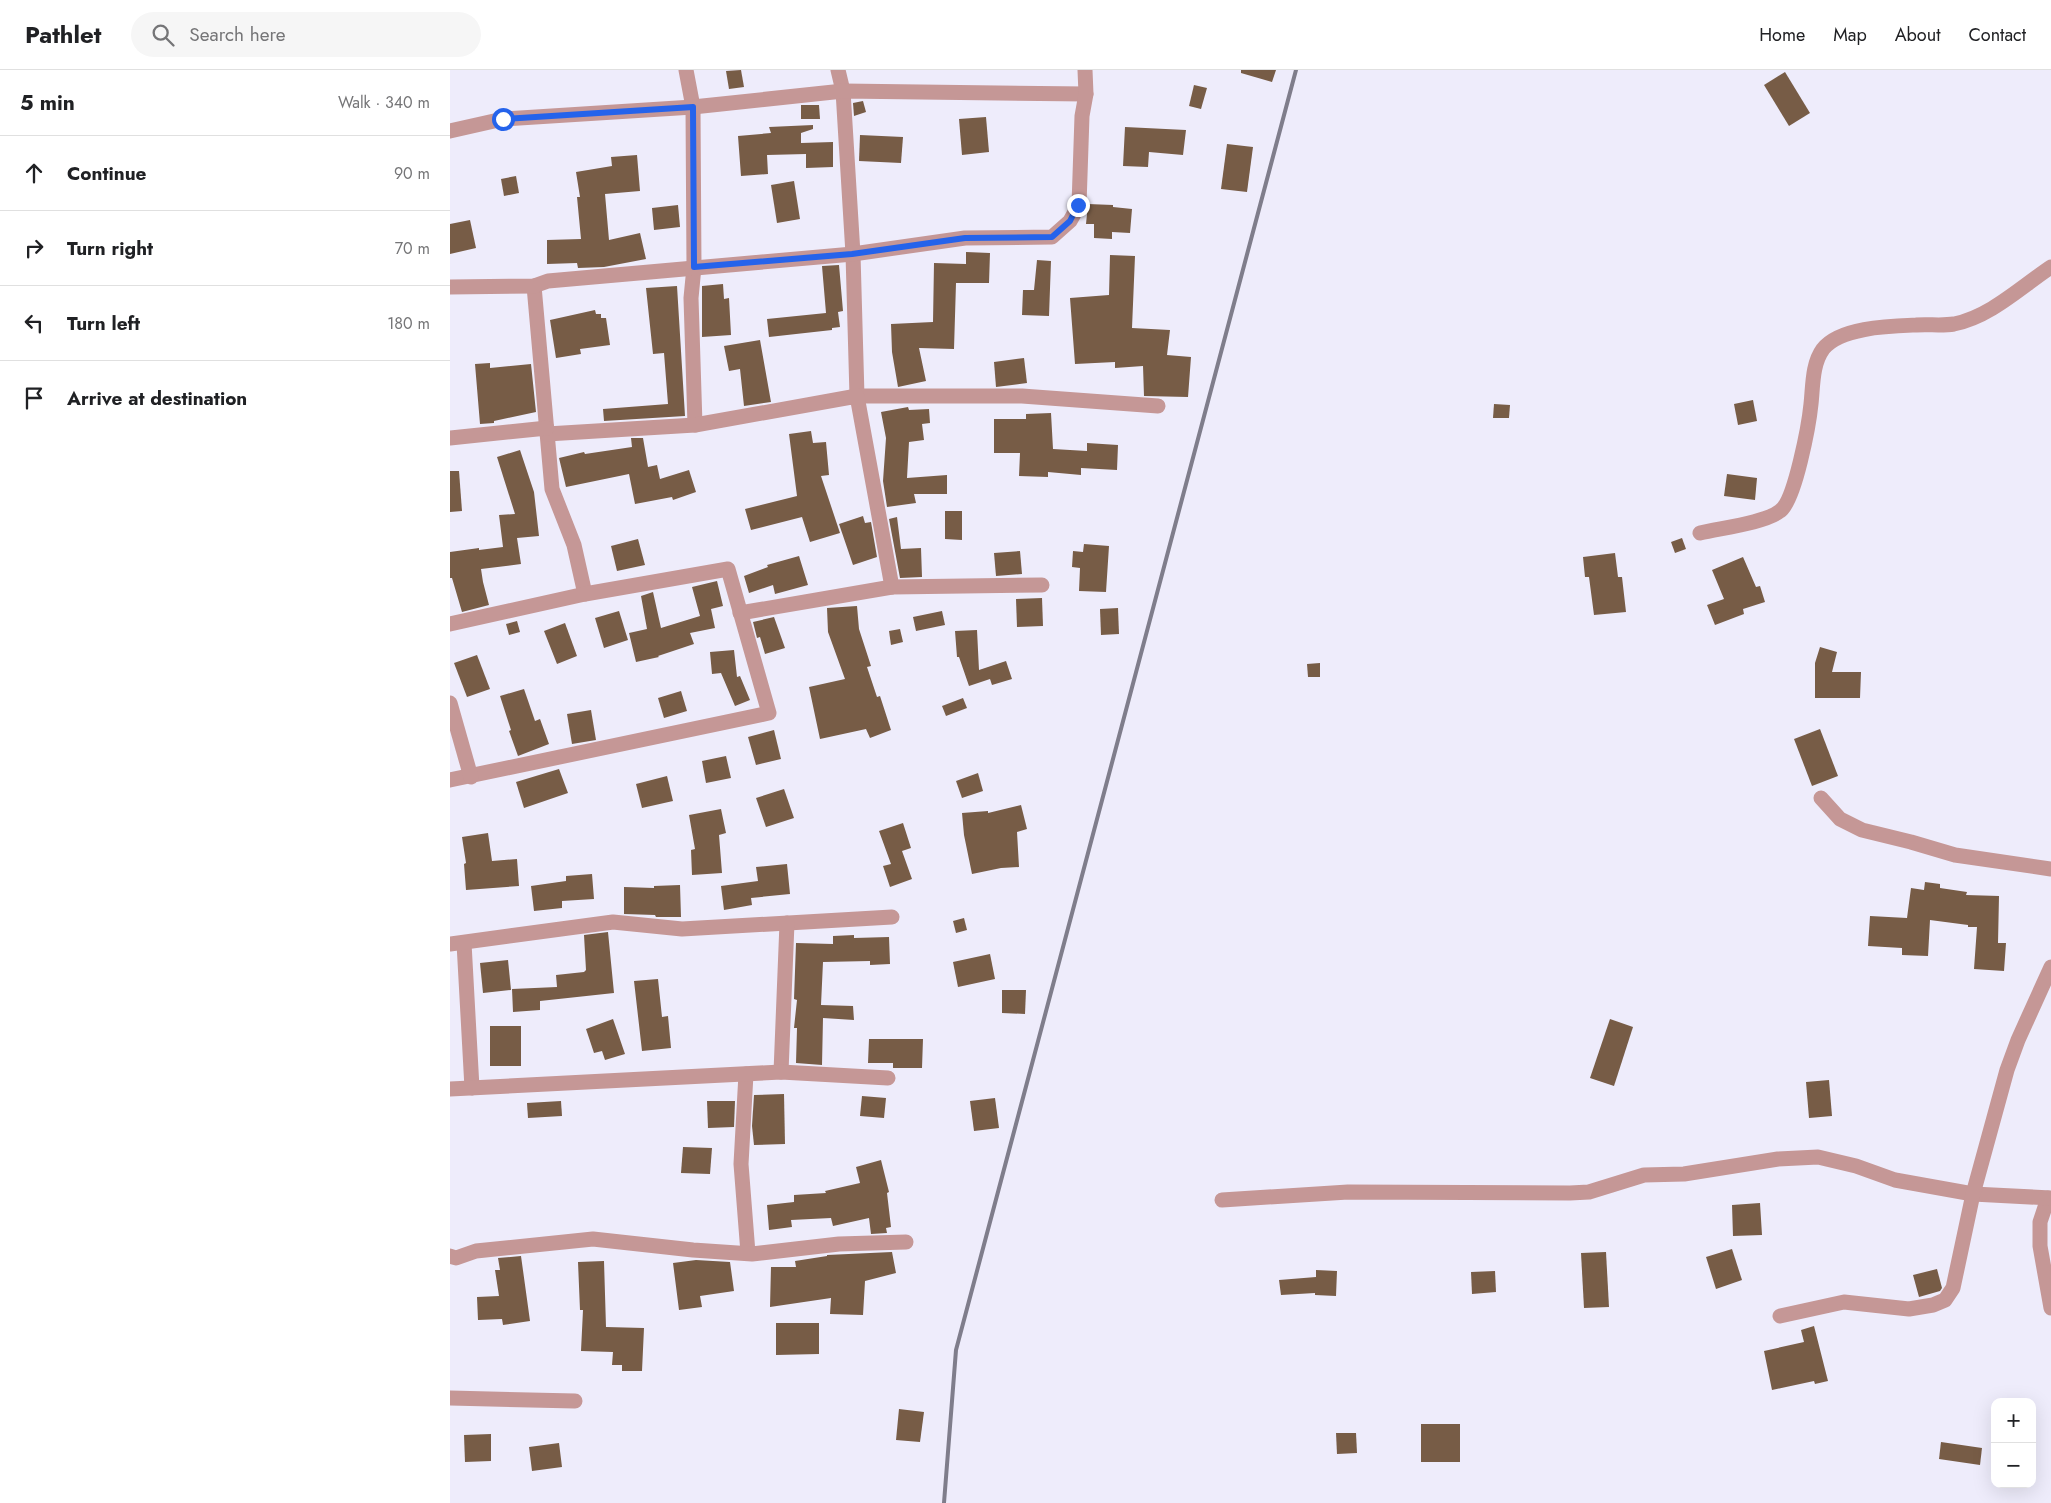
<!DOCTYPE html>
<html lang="en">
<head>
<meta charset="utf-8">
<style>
  body { margin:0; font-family:Jost,sans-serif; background:#f6f6f6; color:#202124 }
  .controls { position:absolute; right:15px; bottom:15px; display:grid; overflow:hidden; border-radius:10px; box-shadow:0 5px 20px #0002 }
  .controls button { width:45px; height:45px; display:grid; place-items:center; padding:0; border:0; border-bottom:1px solid #e0e0e0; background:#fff; color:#202124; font:25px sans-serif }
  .stop { position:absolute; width:15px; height:15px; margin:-11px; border:4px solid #2563eb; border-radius:50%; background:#fff }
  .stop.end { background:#2563eb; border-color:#fff; box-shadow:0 1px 5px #0008 }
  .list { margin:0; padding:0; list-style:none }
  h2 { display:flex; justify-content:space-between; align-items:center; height:65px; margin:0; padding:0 20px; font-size:21px }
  h2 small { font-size:16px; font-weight:400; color:#757577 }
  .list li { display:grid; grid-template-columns:32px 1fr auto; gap:15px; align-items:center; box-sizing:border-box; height:75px; padding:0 20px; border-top:1px solid #e0e0e0 }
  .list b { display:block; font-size:19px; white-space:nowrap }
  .list em { font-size:16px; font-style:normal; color:#757577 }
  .icon { flex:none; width:28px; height:28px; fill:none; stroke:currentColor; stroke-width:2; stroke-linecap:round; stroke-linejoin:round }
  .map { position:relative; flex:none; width:1601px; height:1433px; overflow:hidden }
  header { display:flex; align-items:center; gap:30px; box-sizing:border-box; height:70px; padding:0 25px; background:#fff; border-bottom:1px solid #e0e0e0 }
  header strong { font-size:24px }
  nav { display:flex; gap:28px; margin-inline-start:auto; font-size:18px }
  .search { width:350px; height:45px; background:#f6f6f6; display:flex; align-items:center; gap:12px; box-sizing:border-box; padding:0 18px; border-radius:28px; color:#757577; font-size:19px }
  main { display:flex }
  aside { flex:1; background:#fff }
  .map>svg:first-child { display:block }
  .building { fill:#775c46 }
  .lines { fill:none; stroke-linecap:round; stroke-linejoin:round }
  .minor { stroke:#c59796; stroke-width:15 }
  .rail { stroke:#7f7d8b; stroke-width:4 }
  .route { stroke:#2563eb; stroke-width:6 }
</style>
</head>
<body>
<header>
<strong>Pathlet</strong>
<div class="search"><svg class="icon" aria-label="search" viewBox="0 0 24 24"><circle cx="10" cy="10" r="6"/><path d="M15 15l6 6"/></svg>Search here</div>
<nav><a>Home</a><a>Map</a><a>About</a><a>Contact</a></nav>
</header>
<main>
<aside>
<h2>5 min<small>Walk · 340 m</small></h2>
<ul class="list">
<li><svg class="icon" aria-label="ahead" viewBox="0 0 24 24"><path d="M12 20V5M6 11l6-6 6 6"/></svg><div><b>Continue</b></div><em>90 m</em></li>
<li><svg class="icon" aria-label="right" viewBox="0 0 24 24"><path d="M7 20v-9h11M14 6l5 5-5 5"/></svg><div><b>Turn right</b></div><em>70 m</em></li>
<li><svg class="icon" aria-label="left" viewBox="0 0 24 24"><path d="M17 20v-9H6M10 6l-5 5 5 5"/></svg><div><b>Turn left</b></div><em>180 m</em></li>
<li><svg class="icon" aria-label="arrive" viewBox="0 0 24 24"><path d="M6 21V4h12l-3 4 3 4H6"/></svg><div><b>Arrive at destination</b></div></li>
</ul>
</aside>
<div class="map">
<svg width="1601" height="1433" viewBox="0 0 1601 1433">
  <rect width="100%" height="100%" fill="#eeecfb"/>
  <g class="building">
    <path d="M291,0L294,17L279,19L276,1Z"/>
    <path d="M791,0H826L822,12L791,3Z"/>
    <path d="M1335,2L1360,43L1339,56L1314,15Z"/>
    <path d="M744,15L757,18L751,39L739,36Z"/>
    <path d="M413,31L416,42L404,46L403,33Z"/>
    <path d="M351,35H369L370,49H351Z"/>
    <path d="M536,47L539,82L512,85L509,49Z"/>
    <path d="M363,55V59L351,63V73L383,72V97L356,98V84L317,85L318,104L291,106L288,66L321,63L319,57Z"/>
    <path d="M675,57L736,60L733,85L699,82L698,97L673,96Z"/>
    <path d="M410,65L453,67L451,93L409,91Z"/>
    <path d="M777,74L803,77L797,122L771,119Z"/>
    <path d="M187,85L190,121L155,124L159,170L190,163L196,189L154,197L128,198L127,193L97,194V170L131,169L127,127H130L126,102L162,96L161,87Z"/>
    <path d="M66,106L69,123L54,126L51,109Z"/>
    <path d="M344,111L350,149L327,153L321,115Z"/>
    <path d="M638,134L663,135V137L682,139L680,163L662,162V169L644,168V154H636Z"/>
    <path d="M228,135L230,157L204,160L202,138Z"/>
    <path d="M20,150L26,178L0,184V154Z"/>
    <path d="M516,182L540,183L539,213H506L504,279L469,278L476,311L448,317L442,282L441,254L483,252L484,193L516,194Z"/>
    <path d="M660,185L685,186L682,258L720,260L717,285L741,287L738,327L694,326L693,296L665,298V292L625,294L620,228L659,225Z"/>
    <path d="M587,190L601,191L599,246L572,245L573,220H584Z"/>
    <path d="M389,195L393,241L388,242L390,257L382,258V260L319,267L317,249L376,243L372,196Z"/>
    <path d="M273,214L274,229L279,228L281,265L252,267V216Z"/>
    <path d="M227,216L235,346L154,351L153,339L218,334L214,283L203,284L196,218Z"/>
    <path d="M145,240L146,244H151V248H156L160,275L130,279L131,284L106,288L100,250Z"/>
    <path d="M310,270L321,332L294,336L290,299L279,301L274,276Z"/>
    <path d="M574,288L577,313L546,317L544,292Z"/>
    <path d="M40,293V298L81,294L86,342L44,351V353L30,354L25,294Z"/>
    <path d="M1303,330L1307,351L1288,355L1284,334Z"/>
    <path d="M1044,334L1060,335L1059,348H1043Z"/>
    <path d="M458,337L459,340L479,339L480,353L472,354L474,370L459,372L457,408L497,405V424H464L466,433L437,437L433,411L436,368L431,342Z"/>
    <path d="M601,343L603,379L637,381V373L668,375L667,400L631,398V405L598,402V407L569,406L570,383H544V349H576V344Z"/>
    <path d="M361,361L363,373L376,372L379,405L371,406L390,463L360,472L352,447L301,460L295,439L347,426L339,364Z"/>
    <path d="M181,368H193L198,397L207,395L210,409L239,400L246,422L223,430L222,427L185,434L179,404L116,417L109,388L134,382L135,384L182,377Z"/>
    <path d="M70,380L84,422L89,466L67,468L71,494L31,499L33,512L39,535L12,542L2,508H0V482L29,478V480L53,477L49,445L65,444L47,387Z"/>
    <path d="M0,401H9L12,441L0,442Z"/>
    <path d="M1277,404L1307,408L1305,430L1274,426Z"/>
    <path d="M495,441H512V470L495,469Z"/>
    <path d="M413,446L415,453L421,452L427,487L403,495L389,454Z"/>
    <path d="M447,447L451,479L471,478L472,507L450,508L439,449Z"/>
    <path d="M1232,468L1236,479L1225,483L1221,472Z"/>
    <path d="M188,469L195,495L167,501L161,476Z"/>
    <path d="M634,474L659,476L656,522L629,521L630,498L622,497L623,481L633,482Z"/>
    <path d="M570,481L572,504L546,506L544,483Z"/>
    <path d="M1165,483L1168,507H1172L1176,542L1144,545L1139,507H1135L1133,487Z"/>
    <path d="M349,486L358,515L325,524L323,515L299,523L294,506L318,497L317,495Z"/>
    <path d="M1293,487L1306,517L1310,516L1315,532L1293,539L1294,544L1265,555L1257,535L1274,529L1262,500Z"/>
    <path d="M267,511L273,536L261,539L265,558L240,563L244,574L208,586L209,587L186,592L179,563L197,559L191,526L203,522L211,558L250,546L242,517Z"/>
    <path d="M592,528L593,556L567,557L566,529Z"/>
    <path d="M407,536L409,559L421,596L417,597L427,627L430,626L441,660L420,668L416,659L370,669L359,617L395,609L378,562L377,538Z"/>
    <path d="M668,538L669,564L651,565L650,539Z"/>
    <path d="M169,541L178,570L154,578L145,548Z"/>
    <path d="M492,541L495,555L466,561L463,547Z"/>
    <path d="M324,547L335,578L315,584L310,567L307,568L303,552Z"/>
    <path d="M67,551L70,562L59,565L56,554Z"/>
    <path d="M115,553L127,586L107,594L94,561Z"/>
    <path d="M450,559L453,572L441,575L439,561Z"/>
    <path d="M527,560L529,600L556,591L562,609L542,615L540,609L519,616L509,587H507L505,561Z"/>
    <path d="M1370,577L1387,582L1382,602H1411L1410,628H1365V593Z"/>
    <path d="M284,580L287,607L290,606L300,630L285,636L271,603L262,604L260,582Z"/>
    <path d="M27,585L40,619L17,627L4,593Z"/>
    <path d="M870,593V607H858L857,594Z"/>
    <path d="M74,619L85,651L90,649L99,674L68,686L59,661L61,660L50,626Z"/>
    <path d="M231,621L237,641L214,648L208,628Z"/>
    <path d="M513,628L517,638L496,646L492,636Z"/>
    <path d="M141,640L146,670L122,674L117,644Z"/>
    <path d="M1370,659L1388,706L1362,716L1344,669Z"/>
    <path d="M324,660L331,689L306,695L298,667Z"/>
    <path d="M276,686L281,708L256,713L252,691Z"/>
    <path d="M109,699L118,723L74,738L66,712Z"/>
    <path d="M528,703L533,721L512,728L506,711Z"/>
    <path d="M217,706L223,731L192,738L186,714Z"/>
    <path d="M334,719L344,748L316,757L306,728Z"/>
    <path d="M571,735L577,759L567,762L569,797L551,798L522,804L514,765L512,743L538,741V743Z"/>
    <path d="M271,739L276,763L269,765L272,803L242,805L241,780L245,779L239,745Z"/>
    <path d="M453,753L461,778L452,781L462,809L440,817L433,796L441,794L429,761Z"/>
    <path d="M38,763L42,791L67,789L69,816L16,820L14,794L16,793L12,767Z"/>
    <path d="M337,794L340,824L301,828L302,835L274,840L271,816L308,811L306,797Z"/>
    <path d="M142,804L144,829L112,831V838L84,841L81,816L116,811V806Z"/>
    <path d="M1475,812L1490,814V818L1517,822L1516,825L1549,826L1548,873H1556L1554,901L1524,899L1527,857H1518V855L1480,850L1478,886L1452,885V878L1418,876L1420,846L1457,848L1461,818L1474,820Z"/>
    <path d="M230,815L231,847H206L205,845L174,844V817L204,818V816Z"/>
    <path d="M514,848L517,860L506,863L503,851Z"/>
    <path d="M158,862L164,923L90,931V940L63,942L62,919L107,917L106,905L134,902L136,900L134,865Z"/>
    <path d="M404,865V868L439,867L440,894L420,895V891L373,892L371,935L403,936L404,950L373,948L372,995L346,993L347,958H344L347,930L344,929L346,873L383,874V866Z"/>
    <path d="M540,884L545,909L508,917L503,892Z"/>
    <path d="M58,890L61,920L33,923L30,893Z"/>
    <path d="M208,909L212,947L218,946L221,978L192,981L184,911Z"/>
    <path d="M552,920H576L575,944L552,943Z"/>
    <path d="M163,949L175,984L155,990L152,981L144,983L136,959Z"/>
    <path d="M1160,949L1183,957L1164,1016L1140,1008Z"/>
    <rect x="40" y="956" width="31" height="40"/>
    <path d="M419,969H473L472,998H443V993H418Z"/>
    <path d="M1379,1010L1382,1046L1359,1048L1356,1012Z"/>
    <path d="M334,1024L335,1074L304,1075L302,1056L304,1025Z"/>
    <path d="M412,1026L436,1028L434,1048L410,1046Z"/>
    <path d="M545,1028L549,1058L524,1061L520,1031Z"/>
    <path d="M111,1031L112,1046L78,1048L77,1033Z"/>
    <path d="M257,1031H285L284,1057L258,1058Z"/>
    <path d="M233,1077L262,1078L260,1104L231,1103Z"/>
    <path d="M431,1090L439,1122L437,1123L441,1157L436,1158L437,1163L421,1164L419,1148L383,1156L381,1148L341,1150L342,1157L319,1160L317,1135L344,1132V1125L376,1123L375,1121L410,1113L406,1097Z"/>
    <path d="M1310,1133L1312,1165L1283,1166L1282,1135Z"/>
    <path d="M1282,1179L1292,1210L1266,1219L1256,1187Z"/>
    <path d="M442,1182L446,1203L415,1211L413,1245L380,1244L381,1228L320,1237L321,1197H346L345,1191L377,1186V1185Z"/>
    <path d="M1156,1182L1159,1237L1134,1238L1131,1183Z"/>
    <path d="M71,1186L80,1251L53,1255L52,1249L28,1250L27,1227L49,1226L45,1200H50L48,1188Z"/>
    <path d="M246,1190L280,1192L284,1221L250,1226L252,1237L229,1240L223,1193Z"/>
    <path d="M154,1191L156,1257L194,1258L192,1301H172V1295H162L163,1282L131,1281L133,1240H130L128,1192Z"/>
    <path d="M1487,1199L1492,1218L1490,1221L1469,1227L1463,1205Z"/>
    <path d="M866,1200L887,1201L886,1226L865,1225V1223L831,1225L829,1210L866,1207Z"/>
    <path d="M1045,1201L1046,1222L1022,1224L1021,1202Z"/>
    <path d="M326,1253H369V1284L326,1285Z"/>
    <path d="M1364,1256L1378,1311L1365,1314L1364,1311L1322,1320L1314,1281L1354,1272L1351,1260Z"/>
    <path d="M449,1339L474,1342L470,1372L446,1370Z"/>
    <rect x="971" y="1354" width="39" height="38"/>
    <path d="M886,1363H906L907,1383L887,1384Z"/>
    <path d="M41,1364V1391L15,1392L14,1365Z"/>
    <path d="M1491,1372L1532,1378L1530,1395L1489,1389Z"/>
    <path d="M109,1373L112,1397L82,1401L79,1377Z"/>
  </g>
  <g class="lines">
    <g class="minor">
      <path d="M236,0L243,37L244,197L241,228L245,355"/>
      <path d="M388,0L393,21L403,184L407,326H572L708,336"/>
      <path d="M0,61L53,49L243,37L393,21L636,24"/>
      <path d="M84,216L102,419L124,475L135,524"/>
      <path d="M0,217L84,216L98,211L403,184L515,168L602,167L620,151L629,135L632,46L636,24L635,0"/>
      <path d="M97,364L245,355L407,326L442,517"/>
      <path d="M0,368L97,358"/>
      <path d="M1250,463C1270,458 1315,453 1330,441C1345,431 1359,354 1361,334C1363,316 1362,294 1373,279C1390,257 1441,256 1466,255C1478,254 1492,256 1504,254C1540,247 1571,217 1601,197"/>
      <path d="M290,543L442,517L592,515"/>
      <path d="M0,554L135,524L278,499L319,643L0,710"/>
      <path d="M0,633L21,707"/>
      <path d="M1371,728L1390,749L1412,760L1461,772L1505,785L1601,799"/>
      <path d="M14,873L22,1018"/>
      <path d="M0,874L163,852L232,859L442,847"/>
      <path d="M331,1002L337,853"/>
      <path d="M296,1004L291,1094L298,1183"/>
      <path d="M0,1019L331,1002L438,1008"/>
      <path d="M1598,1128L1590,1152V1176L1601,1238"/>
      <path d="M772,1130L898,1122L1120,1123L1139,1122L1194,1105L1234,1104L1328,1089L1368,1087L1406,1096L1445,1110L1523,1124L1601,1128"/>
      <path d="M0,1186L6,1188L26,1181L143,1169L243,1180L302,1184L389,1174L456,1172"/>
      <path d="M1330,1246L1394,1232L1459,1239L1483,1235L1495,1230L1503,1218L1523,1124L1557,1000L1568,970L1601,897"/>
      <path d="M0,1328L125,1331"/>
    </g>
    <path class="rail" d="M494,1433L506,1280L846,0"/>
  </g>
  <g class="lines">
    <path class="route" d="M53,49L243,37L244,197L402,184L515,168L602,167L620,151L628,135"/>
  </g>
</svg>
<div class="controls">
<button>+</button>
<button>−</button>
</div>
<div class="stop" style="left:53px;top:49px"></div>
<div class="stop end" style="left:628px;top:135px"></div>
</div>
</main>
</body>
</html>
